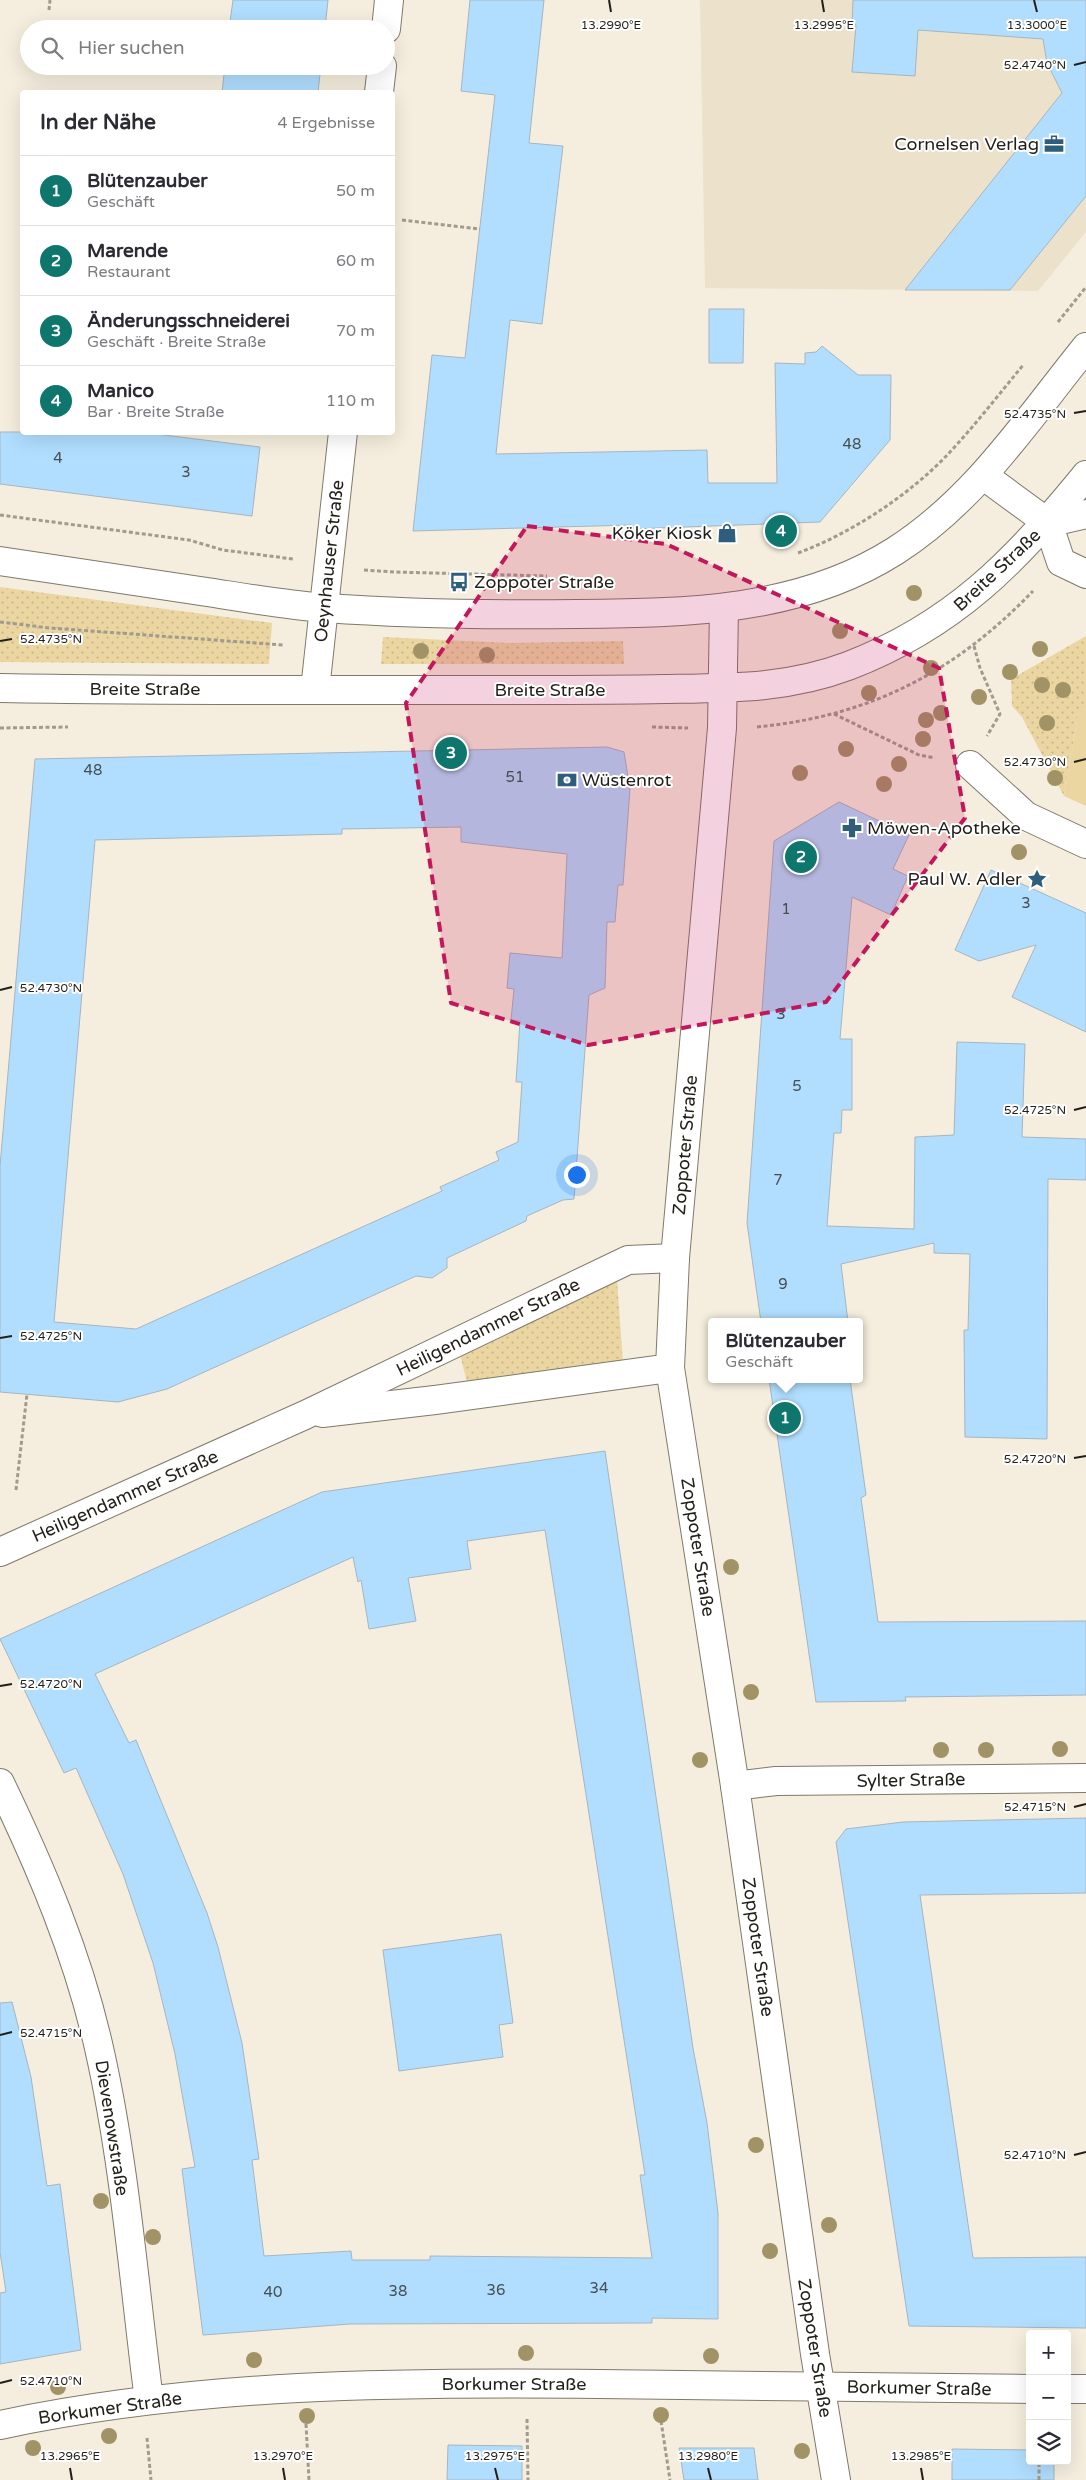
<!DOCTYPE html>
<html lang="de">
<head>
<meta charset="utf-8">
<style>
  body { margin:0; font-family:"Varela Round",sans-serif; background:#f2f2f3; color:#2b2b33 }
  .controls { position:absolute; right:15px; bottom:15px; display:grid; overflow:hidden; border-radius:5px; box-shadow:0 5px 20px #0002 }
  .controls button { width:45px; height:45px; display:grid; place-items:center; padding:0; border:0; border-bottom:1px solid #e1e1e2; background:#fff; color:#2b2b33; font:25px sans-serif }
  .you { position:absolute; left:576px; top:1174px; width:18px; height:18px; margin:-12px; border:4px solid #fff; border-radius:50%; background:#1a73e8; box-shadow:0 0 0 8px #1a73e833 }
  .badge { display:grid; place-items:center; width:32px; height:32px; border-radius:50%; background:#0f766e; color:#fff; font-size:16px; font-weight:700 }
  .pin { position:absolute; translate:-50% -50%; border:2px solid #fff; box-shadow:0 1px 5px #0006 }
  .popup { position:absolute; left:708px; top:1318px; width:155px; height:65px; box-sizing:border-box; display:grid; place-content:center; border-radius:5px; background:#fff; filter:drop-shadow(0 1px 4px #0005); font-size:16px; white-space:nowrap; color:#7c7c81 }
  .popup b { font-size:19px; color:#2b2b33 }
  .popup::after { content:''; position:absolute; left:50%; top:100%; margin-left:-10px; border:10px solid transparent; border-top-color:#fff }
  .list { margin:0; padding:0; list-style:none }
  h2 { display:flex; justify-content:space-between; align-items:center; height:65px; margin:0; padding:0 20px; font-size:21px }
  h2 small { font-size:16px; font-weight:400; color:#7c7c81 }
  .list li { display:grid; grid-template-columns:32px 1fr auto; gap:15px; align-items:center; box-sizing:border-box; height:70px; padding:0 20px; border-top:1px solid #e1e1e2 }
  .list b { display:block; font-size:19px; white-space:nowrap }
  .list p { margin:0; font-size:16px; white-space:nowrap; color:#7c7c81 }
  .list em { font-size:16px; font-style:normal; color:#7c7c81 }
  .icon { flex:none; width:28px; height:28px; fill:none; stroke:currentColor; stroke-width:2; stroke-linecap:round; stroke-linejoin:round }
  .map { position:relative; flex:none; width:1086px; height:2480px; overflow:hidden }
  .search { position:absolute; background:#fff; box-shadow:0 5px 20px #0002; left:20px; top:20px; width:375px; height:55px; display:flex; align-items:center; gap:12px; box-sizing:border-box; padding:0 18px; border-radius:28px; color:#7c7c81; font-size:19px }
  .panel { position:absolute; background:#fff; box-shadow:0 5px 20px #0002; left:20px; top:90px; width:375px; height:345px; border-radius:5px }
  .map>svg:first-child { display:block }
  .built { fill:#ece2cb }
  .grass { fill:url(#grass-dots) }
  .garden { fill:#ebd6a2 }
  .building { fill:#b1defe; stroke:#a6b5c0; fill-rule:evenodd }
  .lines { fill:none; stroke-linecap:round; stroke-linejoin:round }
  .street-casing { stroke:#7f796b; stroke-width:30 }
  .secondary-casing { stroke:#7f796b; stroke-width:30 }
  .path { stroke:#a09b8f; stroke-width:3; stroke-dasharray:4 2.5; stroke-linecap:butt }
  .street { stroke:#fff; stroke-width:28 }
  .secondary { stroke:#fff; stroke-width:28 }
  .tree { fill:#a29367 }
  .marked { fill:#c2185b; fill-opacity:0.2; stroke:#c2185b; stroke-width:4; stroke-dasharray:10 6; stroke-linejoin:round }
  .ticks { fill:none; stroke:#211f19; stroke-width:2 }
  .labels { text-anchor:middle; stroke-width:4; stroke-linejoin:round; paint-order:stroke }
  .number-label { font-size:15px; fill:#454f52 }
  .poi-label { font-size:18px; fill:#211f19; stroke:#fff; text-anchor:end }
  .street-label { font-size:18px; fill:#211f19; stroke:#fff }
  .ticks-label { font-size:12px; text-anchor:middle; fill:#211f19; stroke:#fff; stroke-width:4; stroke-linejoin:round; paint-order:stroke }
</style>
</head>
<body>
<div class="map">
<svg width="1086" height="2480" viewBox="0 0 1086 2480">
  <defs>
    <pattern id="grass-dots" width="8" height="8" patternUnits="userSpaceOnUse" patternTransform="scale(1.25)"><rect width="8" height="8" fill="#ebd6a2"/><path d="M2 2h.1M6 6h.1" fill="none" stroke="#c9b78b" stroke-width="1.8" stroke-linecap="round"/></pattern>
  </defs>
  <rect width="100%" height="100%" fill="#f5eede"/>
  <path class="built" d="M700,0H1086V232L1038,291L705,288Z"/>
  <g class="grass">
    <path d="M0,587L272,623L269,664L0,662Z"/>
    <path d="M1086,636V709L1078,715L1064,796L1022,717L1012,706L1011,679Z"/>
    <path d="M383,637L509,643L623,641L624,664H381Z"/>
    <path d="M617,1280L623,1363L468,1386L459,1351Z"/>
  </g>
  <path class="garden" d="M1086,709V806L1064,796L1078,715Z"/>
  <g class="building">
    <path d="M233,0H328L325,29H229Z"/>
    <path d="M470,0H544L529,143L563,146L542,324L510,320L496,454L707,450L708,483H777L775,363L805,364V353L816,352L822,346L858,375H891L890,440L820,522L632,529L631,525L413,531L432,355L465,358L495,95L461,91Z"/>
    <path d="M853,0H1086V196L1010,290H905L1062,93L1047,63L1043,39L918,30L915,76L852,72L856,25H852Z"/>
    <path d="M225,66H321L318,92H222Z"/>
    <path d="M709,309H744L743,363H709Z"/>
    <path d="M0,432H140L260,447L252,516L0,484Z"/>
    <path d="M607,747L624,752L630,789L623,885H618L615,922H607L605,988L589,995L574,1199L563,1200L527,1216L526,1221L447,1258V1268L432,1278L416,1276L167,1389L118,1402L0,1392V1166L35,759ZM461,827V842L567,854L562,958L510,953L507,988L514,989L511,1020L520,1021L516,1082H522L518,1142L496,1152L499,1160L440,1187L442,1191L136,1329L54,1322L95,840L342,834V829Z"/>
    <path d="M839,802L909,835L893,869L908,876L891,915L852,897L840,1039H852V1110H842L841,1133H834L827,1226L914,1229L915,1137L954,1135L957,1042L1025,1044L1022,1137L1086,1139V1180L1048,1179L1047,1439L965,1437L964,1330H968L970,1254L934,1253V1243L841,1264L848,1322H761L747,1223L774,841Z"/>
    <path d="M991,870L1086,913V1032L1012,997L1036,945L979,961L955,950Z"/>
    <path d="M769,1379H850L866,1495L861,1498L878,1622L1086,1621V1695L905,1697L906,1701L816,1702Z"/>
    <path d="M605,1451L693,2048L707,2123L718,2213V2319L652,2318V2323L350,2324L203,2335L182,2169L195,2167L175,2054L153,1963L123,1874L76,1768L64,1773L0,1639L322,1492ZM545,1530L645,2175H640L652,2258L430,2256V2260H352L351,2251L264,2256L252,2160L259,2159L242,2043L218,1947L207,1913L136,1740L129,1743L95,1674L353,1557L358,1582L361,1580L369,1629L416,1621L408,1578L471,1569L467,1541Z"/>
    <path d="M1086,1818V1893L920,1895L973,2258L1086,2257V2328L909,2326L836,1842L846,1829L903,1822Z"/>
    <path d="M501,1934L513,2023L499,2025L503,2057L399,2071L383,1950Z"/>
    <path d="M12,2002L31,2077L47,2186L60,2184L81,2350L0,2364V2293L6,2292L0,2252V2003Z"/>
    <path d="M448,2445L522,2446V2480H447Z"/>
    <path d="M679,2448H754L758,2480H684Z"/>
    <path d="M952,2449L1030,2450V2461H1054V2480H952Z"/>
  </g>
  <g class="lines">
    <defs>
      <g id="street">
        <path d="M386,29L389,0"/>
        <path d="M379,92L382,66"/>
        <path d="M724,608L722,728L675,1258L670,1368L735,1786L815,2354L836,2480"/>
        <path d="M315,690L343,432"/>
        <path d="M970,765L1026,816L1086,844"/>
        <path d="M322,1413L435,1400L670,1368"/>
        <path d="M0,1552L305,1415L628,1260L675,1258"/>
        <path d="M0,1783C41,1868 78,1955 99,2048C125,2163 134,2284 149,2400"/>
        <path d="M735,1786L776,1781L1086,1778"/>
        <path d="M1067,2389H1086"/>
        <path d="M0,2425C197,2383 399,2382 599,2384C743,2386 886,2387 1030,2389"/>
      </g>
      <g id="secondary">
        <path d="M984,476L1048,523L1061,562L1086,574"/>
        <path d="M1048,523L1086,514"/>
        <path d="M0,561C69,571 138,582 207,592C246,598 286,605 326,608C409,614 493,615 577,614C686,613 799,612 895,551C975,500 1027,420 1086,347"/>
        <path d="M0,688C175,691 350,690 525,690C571,690 618,690 665,689C729,688 787,689 848,666C953,626 1017,560 1086,475"/>
      </g>
    </defs>
    <use href="#street" class="street-casing"/>
    <use href="#secondary" class="secondary-casing"/>
    <g class="path">
      <path d="M49,10L50,0"/>
      <path d="M402,220L480,229"/>
      <path d="M1058,322L1086,287"/>
      <path d="M0,515L189,540L223,550L293,559"/>
      <path d="M798,553C852,533 911,494 950,452C976,424 1000,393 1024,364"/>
      <path d="M364,570L394,572L547,576"/>
      <path d="M0,622L50,628L283,645"/>
      <path d="M974,646L980,668L1000,714L987,736"/>
      <path d="M834,714L919,755L935,758"/>
      <path d="M652,727L688,728"/>
      <path d="M757,727C870,716 954,673 1033,591"/>
      <path d="M0,728L68,727"/>
      <path d="M16,1490L27,1394"/>
      <path d="M527,2419L528,2480"/>
      <path d="M661,2421L670,2480"/>
      <path d="M306,2424L309,2480"/>
      <path d="M147,2438L151,2480"/>
      <path d="M1039,2480V2461"/>
    </g>
    <use href="#street" class="street"/>
    <use href="#secondary" class="secondary"/>
  </g>
  <g class="tree">
    <circle cx="914" cy="593" r="8"/>
    <circle cx="840" cy="631" r="8"/>
    <circle cx="1040" cy="649" r="8"/>
    <circle cx="421" cy="651" r="8"/>
    <circle cx="487" cy="655" r="8"/>
    <circle cx="931" cy="668" r="8"/>
    <circle cx="1010" cy="672" r="8"/>
    <circle cx="1042" cy="685" r="8"/>
    <circle cx="1063" cy="690" r="8"/>
    <circle cx="869" cy="693" r="8"/>
    <circle cx="979" cy="697" r="8"/>
    <circle cx="941" cy="713" r="8"/>
    <circle cx="926" cy="720" r="8"/>
    <circle cx="1047" cy="723" r="8"/>
    <circle cx="923" cy="739" r="8"/>
    <circle cx="846" cy="749" r="8"/>
    <circle cx="899" cy="764" r="8"/>
    <circle cx="800" cy="773" r="8"/>
    <circle cx="1055" cy="778" r="8"/>
    <circle cx="884" cy="784" r="8"/>
    <circle cx="1019" cy="852" r="8"/>
    <circle cx="731" cy="1567" r="8"/>
    <circle cx="751" cy="1692" r="8"/>
    <circle cx="1060" cy="1749" r="8"/>
    <circle cx="941" cy="1750" r="8"/>
    <circle cx="986" cy="1750" r="8"/>
    <circle cx="700" cy="1760" r="8"/>
    <circle cx="756" cy="2145" r="8"/>
    <circle cx="101" cy="2201" r="8"/>
    <circle cx="829" cy="2225" r="8"/>
    <circle cx="153" cy="2237" r="8"/>
    <circle cx="770" cy="2251" r="8"/>
    <circle cx="526" cy="2353" r="8"/>
    <circle cx="711" cy="2356" r="8"/>
    <circle cx="254" cy="2360" r="8"/>
    <circle cx="58" cy="2387" r="8"/>
    <circle cx="661" cy="2415" r="8"/>
    <circle cx="307" cy="2416" r="8"/>
    <circle cx="109" cy="2436" r="8"/>
    <circle cx="33" cy="2448" r="8"/>
    <circle cx="802" cy="2451" r="8"/>
  </g>
  <path class="marked" d="M527,526L666,544L939,668L965,818L826,1002L588,1045L451,1003L406,703Z"/>
  <path class="ticks" d="M609,0L611,12M822,0L824,12M1034,0L1037,12M1074,65L1086,62M1074,413L1086,411M0,641L12,639M1074,762L1086,759M0,990L12,987M1074,1110L1086,1107M0,1338L12,1336M1074,1458L1086,1456M0,1686L12,1684M1074,1807L1086,1804M0,2035L12,2032M1074,2155L1086,2152M0,2383L12,2380M70,2468L72,2480M283,2468L285,2480M495,2468L498,2480M708,2468L711,2480M921,2468L923,2480"/>
  <defs>
    <symbol id="office-bare" viewBox="-9 -9 18 18"><path d="M-6-3h4V-5.5h4V-3h4V5H-6ZM-1-4.5V-3h2v-1.5ZM-6 0V1H6V0Z" fill="#2f5e7d" stroke="#fff" stroke-width="2.5" paint-order="stroke"/></symbol>
    <symbol id="shop-bare" viewBox="-9 -9 18 18"><path d="M-5-2.5h2.3a2.7 3.5 0 0 1 5.4 0H5L5.5 6h-11ZM-1.5-2.5h3a1.5 2.3 0 0 0-3 0Z" fill="#2f5e7d" stroke="#fff" stroke-width="2.5" paint-order="stroke"/></symbol>
    <symbol id="bus-bare" viewBox="-9 -9 18 18"><path d="M-5-6H5V4H4V6H2V4H-2V6H-4V4H-5ZM-3.5-4V0h7V-4ZM-3.5 1.2v1.5H-2V1.2ZM2 1.2v1.5H3.5V1.2Z" fill="#2f5e7d" stroke="#fff" stroke-width="2.5" paint-order="stroke"/></symbol>
    <symbol id="bank-bare" viewBox="-9 -9 18 18"><path d="M-6-4H6V4H-6ZM0-2.3a2.3 2.3 0 1 0 0 4.6a2.3 2.3 0 1 0 0-4.6Z" fill="#2f5e7d" stroke="#fff" stroke-width="2.5" paint-order="stroke"/></symbol>
    <symbol id="pharmacy-bare" viewBox="-9 -9 18 18"><path d="M-2-6h4v4h4v4h-4v4h-4v-4h-4v-4h4Z" fill="#2f5e7d" stroke="#fff" stroke-width="2.5" paint-order="stroke"/></symbol>
    <symbol id="sight-bare" viewBox="-9 -9 18 18"><path d="M0-6L1.8-2.2L6-1.7L2.9 1.2L3.7 5.4L0 3.3L-3.7 5.4L-2.9 1.2L-6-1.7L-1.8-2.2Z" fill="#2f5e7d" stroke="#fff" stroke-width="2.5" paint-order="stroke"/></symbol>
  </defs>
  <g fill-rule="evenodd">
    <use href="#office-bare" x="1040" y="130" width="28" height="28"/>
    <use href="#shop-bare" x="713" y="519" width="28" height="28"/>
    <use href="#bus-bare" x="445" y="568" width="28" height="28"/>
    <use href="#bank-bare" x="553" y="766" width="28" height="28"/>
    <use href="#pharmacy-bare" x="838" y="814" width="28" height="28"/>
    <use href="#sight-bare" x="1023" y="865" width="28" height="28"/>
  </g>
  <g class="labels">
    <g class="number-label">
      <text x="852" y="449">48</text>
      <text x="58" y="463">4</text>
      <text x="186" y="477">3</text>
      <text x="93" y="775">48</text>
      <text x="515" y="782">51</text>
      <text x="1026" y="908">3</text>
      <text x="786" y="914">1</text>
      <text x="781" y="1019">3</text>
      <text x="797" y="1091">5</text>
      <text x="778" y="1185">7</text>
      <text x="783" y="1289">9</text>
      <text x="599" y="2293">34</text>
      <text x="496" y="2295">36</text>
      <text x="398" y="2296">38</text>
      <text x="273" y="2297">40</text>
    </g>
    <g class="poi-label">
      <text x="1039" y="150">Cornelsen Verlag</text>
      <text x="712" y="539">Köker Kiosk</text>
      <text x="474" y="588" text-anchor="start">Zoppoter Straße</text>
      <text x="582" y="786" text-anchor="start">Wüstenrot</text>
      <text x="867" y="834" text-anchor="start">Möwen-Apotheke</text>
      <text x="1022" y="885">Paul W. Adler</text>
    </g>
    <g class="street-label">
      <text transform="translate(329 561) rotate(-84)" y="6">Oeynhauser Straße</text>
      <text transform="translate(997 570) rotate(-43)" y="6">Breite Straße</text>
      <text x="145" y="695">Breite Straße</text>
      <text x="550" y="696">Breite Straße</text>
      <text transform="translate(685 1145) rotate(-85)" y="6">Zoppoter Straße</text>
      <text transform="translate(488 1327) rotate(-26)" y="6">Heiligendammer Straße</text>
      <text transform="translate(125 1496) rotate(-24)" y="6">Heiligendammer Straße</text>
      <text transform="translate(698 1547) rotate(81)" y="6">Zoppoter Straße</text>
      <text transform="translate(911 1780) rotate(-1)" y="6">Sylter Straße</text>
      <text transform="translate(758 1947) rotate(82)" y="6">Zoppoter Straße</text>
      <text transform="translate(112 2128) rotate(81)" y="6">Dievenowstraße</text>
      <text transform="translate(815 2348) rotate(81)" y="6">Zoppoter Straße</text>
      <text x="514" y="2390">Borkumer Straße</text>
      <text transform="translate(919 2388) rotate(1)" y="6">Borkumer Straße</text>
      <text transform="translate(110 2408) rotate(-8)" y="6">Borkumer Straße</text>
    </g>
  </g>
  <g class="ticks-label">
    <text x="611" y="29">13.2990°E</text>
    <text x="824" y="29">13.2995°E</text>
    <text x="1037" y="29">13.3000°E</text>
    <text x="1035" y="69">52.4740°N</text>
    <text x="1035" y="418">52.4735°N</text>
    <text x="51" y="643">52.4735°N</text>
    <text x="1035" y="766">52.4730°N</text>
    <text x="51" y="992">52.4730°N</text>
    <text x="1035" y="1114">52.4725°N</text>
    <text x="51" y="1340">52.4725°N</text>
    <text x="1035" y="1463">52.4720°N</text>
    <text x="51" y="1688">52.4720°N</text>
    <text x="1035" y="1811">52.4715°N</text>
    <text x="51" y="2037">52.4715°N</text>
    <text x="1035" y="2159">52.4710°N</text>
    <text x="51" y="2385">52.4710°N</text>
    <text x="70" y="2460">13.2965°E</text>
    <text x="283" y="2460">13.2970°E</text>
    <text x="495" y="2460">13.2975°E</text>
    <text x="708" y="2460">13.2980°E</text>
    <text x="921" y="2460">13.2985°E</text>
  </g>
</svg>
<div class="controls">
<button>+</button>
<button>−</button>
<button><svg class="icon" aria-label="layers" viewBox="0 0 24 24"><path d="M12 4l9 5-9 5-9-5zM3 14l9 5 9-5"/></svg></button>
</div>
<div class="you"></div>
<div class="pin badge" style="left:785px;top:1418px">1</div>
<div class="popup"><b>Blütenzauber</b>Geschäft</div>
<div class="pin badge" style="left:801px;top:857px">2</div>
<div class="pin badge" style="left:451px;top:753px">3</div>
<div class="pin badge" style="left:781px;top:531px">4</div>
<div class="search"><svg class="icon" aria-label="search" viewBox="0 0 24 24"><circle cx="10" cy="10" r="6"/><path d="M15 15l6 6"/></svg>Hier suchen</div>
<section class="panel">
<h2>In der Nähe<small>4 Ergebnisse</small></h2>
<ul class="list">
<li><span class="badge">1</span><div><b>Blütenzauber</b><p>Geschäft</p></div><em>50 m</em></li>
<li><span class="badge">2</span><div><b>Marende</b><p>Restaurant</p></div><em>60 m</em></li>
<li><span class="badge">3</span><div><b>Änderungsschneiderei</b><p>Geschäft · Breite Straße</p></div><em>70 m</em></li>
<li><span class="badge">4</span><div><b>Manico</b><p>Bar · Breite Straße</p></div><em>110 m</em></li>
</ul>
</section>
</div>
</body>
</html>
